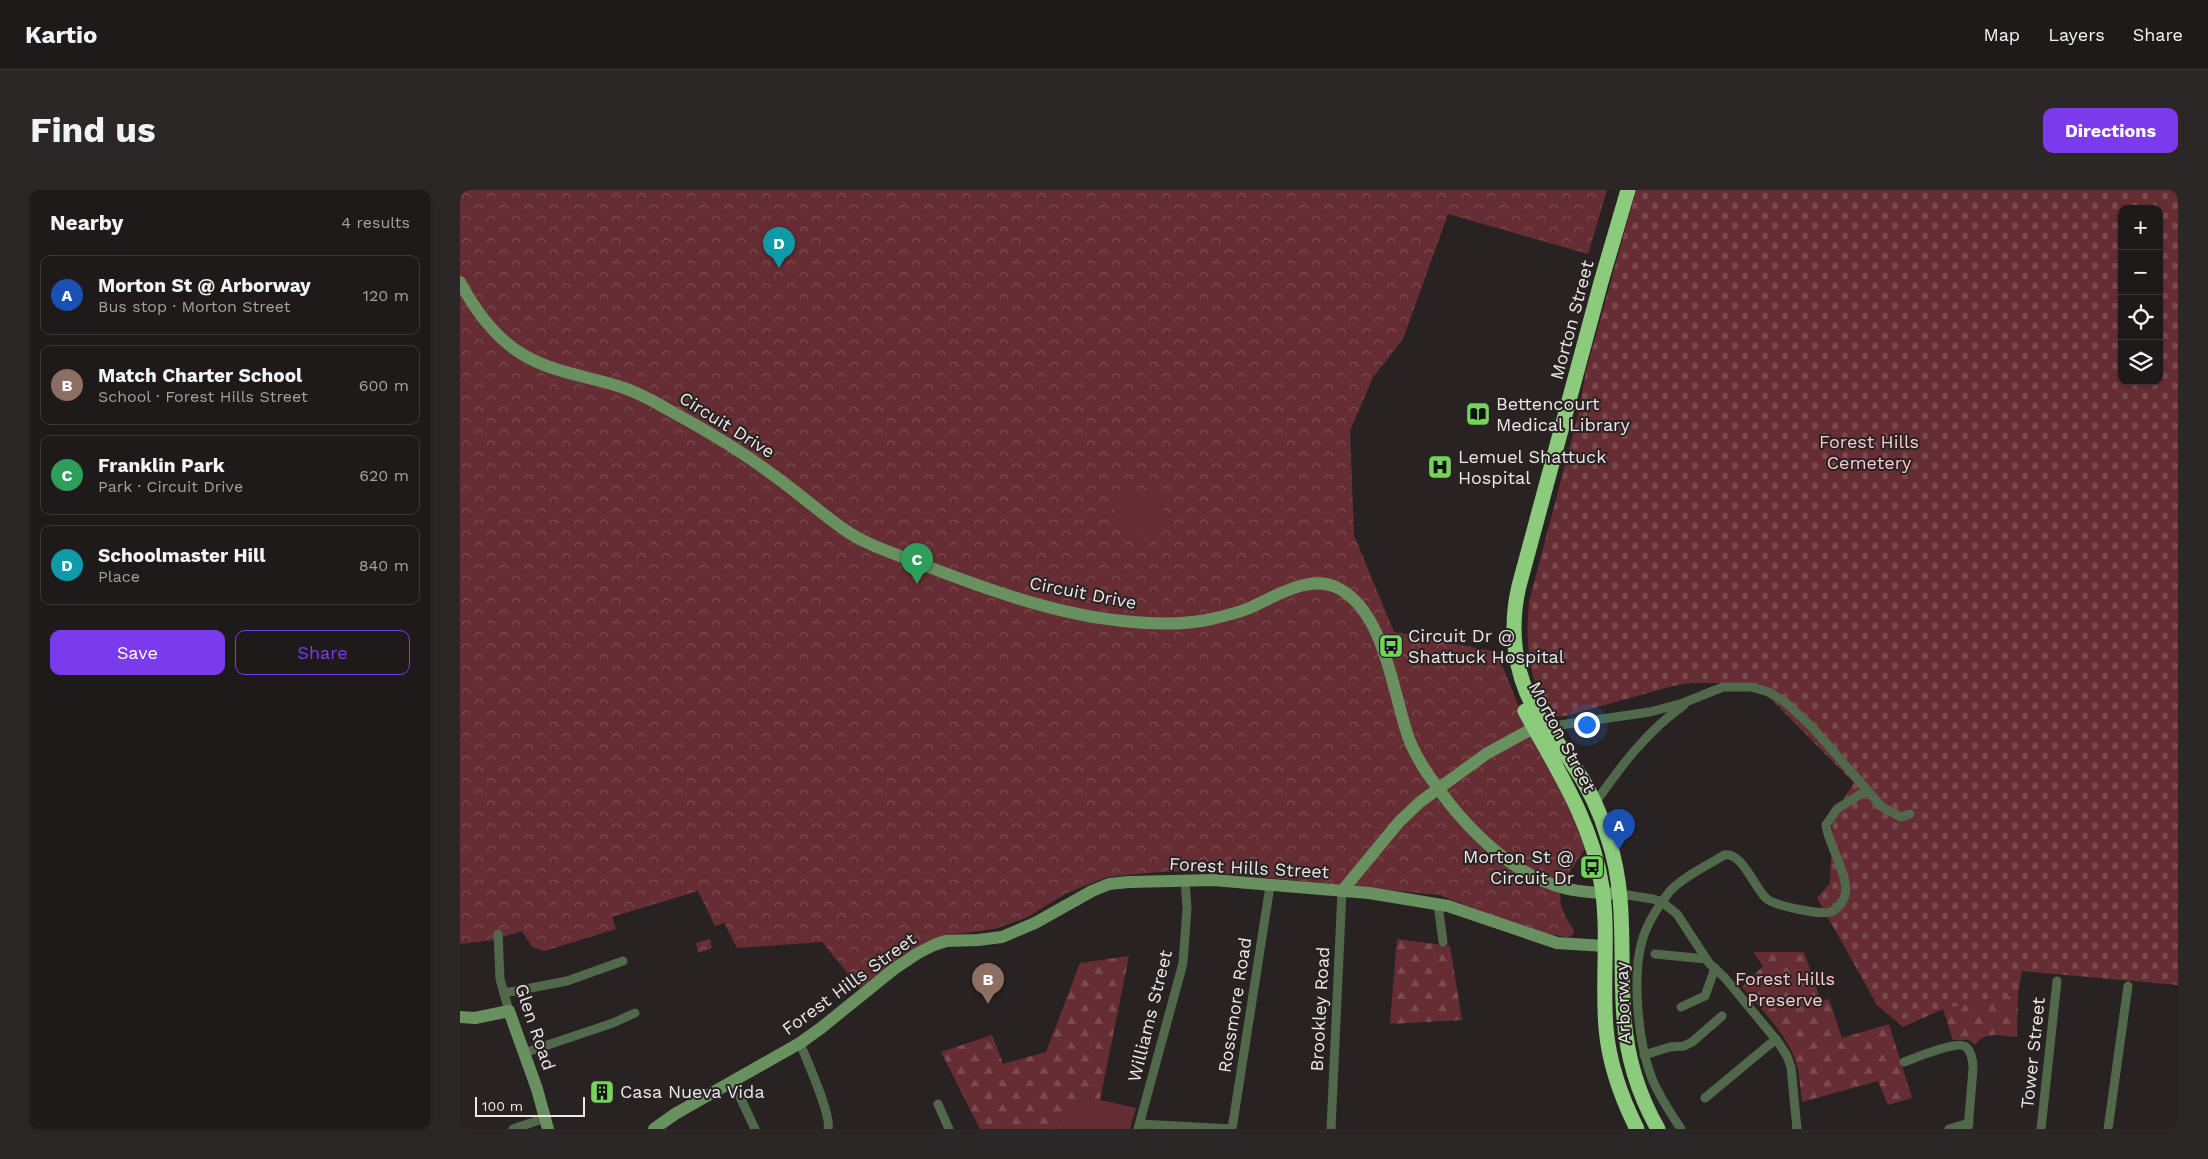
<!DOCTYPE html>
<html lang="en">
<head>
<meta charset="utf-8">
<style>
  body { margin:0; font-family:"Work Sans",sans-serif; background:#2c2727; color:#f1f3f6 }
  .controls { position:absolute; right:15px; top:15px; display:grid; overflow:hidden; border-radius:10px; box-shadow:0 1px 4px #0004 }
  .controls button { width:45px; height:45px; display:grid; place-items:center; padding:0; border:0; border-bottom:1px solid #3c3839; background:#1f1a1a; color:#f1f3f6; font:25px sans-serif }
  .scale { position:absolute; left:15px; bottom:12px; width:110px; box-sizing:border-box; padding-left:5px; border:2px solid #ece8e8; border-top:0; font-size:14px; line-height:18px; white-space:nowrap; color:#ece8e8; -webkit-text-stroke:4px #292222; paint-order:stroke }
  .you { position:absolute; left:1126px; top:534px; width:18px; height:18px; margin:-12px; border:4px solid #fff; border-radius:50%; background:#1a73e8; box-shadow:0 0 0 8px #1a73e833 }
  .badge { display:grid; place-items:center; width:32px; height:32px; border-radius:50%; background:#7c3aed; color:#fff; font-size:16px; font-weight:700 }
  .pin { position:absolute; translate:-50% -41px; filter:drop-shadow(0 1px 2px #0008) }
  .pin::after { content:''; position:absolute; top:26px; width:18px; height:15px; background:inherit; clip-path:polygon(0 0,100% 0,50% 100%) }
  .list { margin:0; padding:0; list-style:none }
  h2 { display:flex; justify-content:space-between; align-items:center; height:65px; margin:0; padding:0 20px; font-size:21px }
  h2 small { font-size:16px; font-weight:400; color:#a1a1a2 }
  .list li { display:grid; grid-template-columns:32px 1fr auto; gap:15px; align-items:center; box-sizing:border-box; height:80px; margin:0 10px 10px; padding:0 10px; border:1px solid #3c3839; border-radius:10px }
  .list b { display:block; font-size:19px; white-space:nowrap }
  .list p { margin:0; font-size:16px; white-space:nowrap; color:#a1a1a2 }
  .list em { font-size:16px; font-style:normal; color:#a1a1a2 }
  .actions { display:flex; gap:10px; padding:15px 20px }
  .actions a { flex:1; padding:11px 0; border:1px solid #7c3aed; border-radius:10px; text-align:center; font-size:18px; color:#7c3aed }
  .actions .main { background:#7c3aed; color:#fff }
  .icon { flex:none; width:28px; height:28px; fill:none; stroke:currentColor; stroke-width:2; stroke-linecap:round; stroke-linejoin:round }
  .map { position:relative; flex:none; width:1718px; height:939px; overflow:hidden; border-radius:10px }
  header { display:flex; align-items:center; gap:30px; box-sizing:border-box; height:70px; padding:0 25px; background:#1f1a1a; border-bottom:1px solid #3c3839 }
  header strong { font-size:24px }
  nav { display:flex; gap:28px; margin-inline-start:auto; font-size:18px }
  .intro { display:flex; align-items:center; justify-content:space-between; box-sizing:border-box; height:120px; padding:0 30px }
  h1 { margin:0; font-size:35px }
  .button { padding:12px 22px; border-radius:10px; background:#7c3aed; color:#fff; font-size:18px; font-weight:700 }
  main { display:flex; gap:30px; padding:0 30px }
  aside { flex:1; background:#1f1a1a; border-radius:10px; box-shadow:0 1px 4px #0004 }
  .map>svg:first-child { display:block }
  .forest { fill:url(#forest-firs) }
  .cemetery { fill:url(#cemetery-stones); fill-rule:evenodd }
  .park { fill:url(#park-crowns) }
  .garden { fill:#662d34 }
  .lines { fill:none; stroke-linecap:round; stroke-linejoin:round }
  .street { stroke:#51694a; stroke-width:9 }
  .secondary { stroke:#69905f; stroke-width:12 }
  .highway { stroke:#8cca7c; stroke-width:15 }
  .secondary-bridge { stroke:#69905f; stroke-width:12 }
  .labels { text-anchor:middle; stroke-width:4; stroke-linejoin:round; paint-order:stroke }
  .street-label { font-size:18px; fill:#ece8e8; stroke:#292222 }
  .poi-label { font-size:18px; fill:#ece8e8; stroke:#292222; text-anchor:start }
  .park-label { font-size:18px; fill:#ffc9cc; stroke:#292222 }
</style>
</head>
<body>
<header>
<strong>Kartio</strong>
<nav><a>Map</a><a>Layers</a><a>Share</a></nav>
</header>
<div class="intro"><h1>Find us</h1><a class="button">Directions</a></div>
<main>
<aside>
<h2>Nearby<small>4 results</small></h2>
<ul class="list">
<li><span class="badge" style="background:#1a4fb4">A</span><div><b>Morton St @ Arborway</b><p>Bus stop · Morton Street</p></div><em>120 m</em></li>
<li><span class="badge" style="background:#8d6e63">B</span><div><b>Match Charter School</b><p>School · Forest Hills Street</p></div><em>600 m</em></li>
<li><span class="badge" style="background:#2e9e5b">C</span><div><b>Franklin Park</b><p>Park · Circuit Drive</p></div><em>620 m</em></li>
<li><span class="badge" style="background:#0f9aa8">D</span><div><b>Schoolmaster Hill</b><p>Place</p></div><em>840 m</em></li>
</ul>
<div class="actions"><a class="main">Save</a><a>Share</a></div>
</aside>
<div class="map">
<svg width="1718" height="939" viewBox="0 0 1718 939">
  <defs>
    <pattern id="forest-firs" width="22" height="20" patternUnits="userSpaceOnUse" patternTransform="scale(1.25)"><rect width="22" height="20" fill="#662d34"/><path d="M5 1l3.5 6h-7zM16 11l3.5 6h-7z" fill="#7c4b51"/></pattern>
    <pattern id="cemetery-stones" width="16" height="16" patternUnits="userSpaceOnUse" patternTransform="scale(1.25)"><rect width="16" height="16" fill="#662d34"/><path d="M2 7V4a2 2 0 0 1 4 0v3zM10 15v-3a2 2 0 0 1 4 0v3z" fill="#7c4b51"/></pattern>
    <pattern id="park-crowns" width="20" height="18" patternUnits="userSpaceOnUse" patternTransform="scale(1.25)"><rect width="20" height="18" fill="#662d34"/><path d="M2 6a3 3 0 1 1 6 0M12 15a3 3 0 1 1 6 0" fill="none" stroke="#7c4b51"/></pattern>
  </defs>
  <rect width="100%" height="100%" fill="#292222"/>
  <g class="forest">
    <path d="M937,749L990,756L1002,830L930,834Z"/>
    <path d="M1293,762H1344L1361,811L1369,809L1382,848L1429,834L1452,908L1428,915L1418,891L1342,912C1340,898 1340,882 1335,869C1325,841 1300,819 1282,797L1303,776Z"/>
    <path d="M669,766L640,910L623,906L593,939H520L481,862L532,845L543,874L586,862L620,773Z"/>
    <path d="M1558,804L1557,847C1541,846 1525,840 1515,855L1509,850H1493L1483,819Z"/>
  </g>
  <path class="cemetery" d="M1176,0H1718V795L1562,781L1558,804L1483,819L1443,837L1417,815L1357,708L1370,693L1373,625L1394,593L1312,510L1287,493H1231L1213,496L1105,526L1091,527C1086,523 1085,517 1082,511C1067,479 1066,447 1069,412L1118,225L1126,181ZM1662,19H1699V191H1662Z"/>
  <g class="park">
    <path d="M0,0H1147L1128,64L988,24L943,149L913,187L890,241L894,345L934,442L1037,462L1064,530L1108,606L1126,657C1106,691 1086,700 1114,740L1113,745L1106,747L1073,741L979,705L740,681L699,682L647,687L605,704L566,728L534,739L491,745L472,750L444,764L400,798L362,752L277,758L264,733L255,736L238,701L152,727L156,739L84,761L72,757L62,741L34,750L0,754Z"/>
    <path d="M250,749L252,758L238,763L236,753Z"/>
  </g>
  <g class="garden">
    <path d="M698,300L702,303L706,340C677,355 648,333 653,302Z"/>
    <path d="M623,906L676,918L670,939H593Z"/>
  </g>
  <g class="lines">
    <g class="street">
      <path d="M1086,537L1190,522L1223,513L1263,497H1291L1309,502L1325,512L1352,537L1422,617L1441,627L1450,624"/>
      <path d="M1135,613C1161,576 1187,541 1224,515"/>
      <path d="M1161,704L1193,709L1202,712L1217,724L1249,773L1265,788L1318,852L1327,866L1331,877L1337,939"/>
      <path d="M978,714L983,752"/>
      <path d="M38,744L40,789L49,821"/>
      <path d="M1195,764L1246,769"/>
      <path d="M44,803L107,791L163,771"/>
      <path d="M1221,817L1245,806L1255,778"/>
      <path d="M340,853C346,869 372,925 368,939"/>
      <path d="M64,863L153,833L175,823"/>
      <path d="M1184,865L1210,857L1224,856L1232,852L1262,826"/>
      <path d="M1444,872C1455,868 1498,850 1506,857C1512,862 1513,872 1513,879L1508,939"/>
      <path d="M273,892L295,939"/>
      <path d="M1245,908L1316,849"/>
      <path d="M478,914L489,939"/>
      <path d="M680,934L772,939"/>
      <path d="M53,939L85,928"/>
      <path d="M678,939L723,773L727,719L725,690"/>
      <path d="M772,939L810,696"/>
      <path d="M871,939L882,701"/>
      <path d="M1221,939C1210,922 1198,905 1191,886C1178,851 1172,787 1182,751C1187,733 1199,715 1210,701C1224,686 1247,676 1264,665C1283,662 1294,698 1307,709C1316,716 1360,725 1370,722C1377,720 1384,711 1385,705C1390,687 1368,654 1366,635L1377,619L1407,600"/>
      <path d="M1489,939L1509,933"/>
      <path d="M1581,939L1597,791"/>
      <path d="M1648,939L1668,796"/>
    </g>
    <g class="secondary">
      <path d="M0,92C15,120 34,147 62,164C91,182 126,186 158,196C175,201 192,210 207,219C242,238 277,258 309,282C335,300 359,322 385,340C408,356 436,364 461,374C526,399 594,424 663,431C690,434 720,435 747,430C760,427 774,424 787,419C814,408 848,383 878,398C923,421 932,496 946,540C950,555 958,569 967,583"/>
      <path d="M989,613C1018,649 1058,686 1104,698C1122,703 1142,703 1161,704"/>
      <path d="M882,701L939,632L960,612L1026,564L1066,542L1082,537"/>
      <path d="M0,827L15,828L49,821L77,899L88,939"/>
      <path d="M194,939L215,924L340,853L361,838L434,779L458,763L474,755L486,751L518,750L542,747L575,733L632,701L649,694L669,692L753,690L909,703L988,716L1097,753L1145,756"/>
    </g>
    <g class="highway">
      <path d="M1168,0L1141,92L1059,396C1049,438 1054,482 1075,520C1086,539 1100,555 1112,573C1128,596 1140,621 1148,648C1168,707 1159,767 1164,828C1167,867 1178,904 1198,939"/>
      <path d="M1065,521C1096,578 1132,631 1142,697C1149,743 1142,791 1146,838C1149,874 1161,907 1177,939"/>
    </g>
    <path class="secondary-bridge" d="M967,583L989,613"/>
  </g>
  <defs>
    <symbol id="library-square" viewBox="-11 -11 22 22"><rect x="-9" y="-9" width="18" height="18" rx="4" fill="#75d25b" stroke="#292222"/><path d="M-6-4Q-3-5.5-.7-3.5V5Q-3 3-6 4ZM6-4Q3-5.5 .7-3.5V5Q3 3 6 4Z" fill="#111"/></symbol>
    <symbol id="hospital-square" viewBox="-11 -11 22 22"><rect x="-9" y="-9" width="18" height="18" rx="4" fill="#75d25b" stroke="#292222"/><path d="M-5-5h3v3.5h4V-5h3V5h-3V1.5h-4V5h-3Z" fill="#111"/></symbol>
    <symbol id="bus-square" viewBox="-11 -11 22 22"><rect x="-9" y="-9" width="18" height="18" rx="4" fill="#75d25b" stroke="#292222"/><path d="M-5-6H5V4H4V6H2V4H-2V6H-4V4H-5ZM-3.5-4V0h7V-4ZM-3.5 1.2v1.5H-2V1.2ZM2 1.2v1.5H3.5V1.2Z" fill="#111"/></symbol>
    <symbol id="building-square" viewBox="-11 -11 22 22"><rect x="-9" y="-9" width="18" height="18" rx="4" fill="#75d25b" stroke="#292222"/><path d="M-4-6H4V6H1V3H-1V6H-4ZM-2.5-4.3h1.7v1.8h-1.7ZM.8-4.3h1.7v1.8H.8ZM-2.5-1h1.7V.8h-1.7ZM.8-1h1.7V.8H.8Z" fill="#111"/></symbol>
  </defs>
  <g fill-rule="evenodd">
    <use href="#library-square" x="1004" y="210" width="28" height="28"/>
    <use href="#hospital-square" x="966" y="263" width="28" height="28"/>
    <use href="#bus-square" x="917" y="442" width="28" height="28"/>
    <use href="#bus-square" x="1118" y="663" width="28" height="28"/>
    <use href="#building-square" x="128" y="888" width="28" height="28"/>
  </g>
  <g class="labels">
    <g class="street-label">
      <text transform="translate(1112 130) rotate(-75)" y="6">Morton Street</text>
      <text transform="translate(267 235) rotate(32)" y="6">Circuit Drive</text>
      <text transform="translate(623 403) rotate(11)" y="6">Circuit Drive</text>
      <text transform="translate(1102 547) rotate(62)" y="6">Morton Street</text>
      <text transform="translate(789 678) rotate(3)" y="6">Forest Hills Street</text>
      <text transform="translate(389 794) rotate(-36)" y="6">Forest Hills Street</text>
      <text transform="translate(1163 813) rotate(-92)" y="6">Arborway</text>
      <text transform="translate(775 815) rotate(-81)" y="6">Rossmore Road</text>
      <text transform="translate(860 819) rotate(-87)" y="6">Brookley Road</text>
      <text transform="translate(690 826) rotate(-76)" y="6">Williams Street</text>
      <text transform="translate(75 837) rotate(71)" y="6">Glen Road</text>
      <text transform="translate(1573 863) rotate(-84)" y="6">Tower Street</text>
    </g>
    <g class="poi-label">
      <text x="1036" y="220">Bettencourt<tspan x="1036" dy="21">Medical Library</tspan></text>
      <text x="998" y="273">Lemuel Shattuck<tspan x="998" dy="21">Hospital</tspan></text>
      <text x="948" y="452">Circuit Dr @<tspan x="948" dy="21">Shattuck Hospital</tspan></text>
      <text x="1114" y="673" text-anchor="end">Morton St @<tspan x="1114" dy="21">Circuit Dr</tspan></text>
      <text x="160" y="908">Casa Nueva Vida</text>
    </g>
    <g class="park-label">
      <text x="1409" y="258">Forest Hills<tspan x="1409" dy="21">Cemetery</tspan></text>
      <text x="1325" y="795">Forest Hills<tspan x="1325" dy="21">Preserve</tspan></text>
    </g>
  </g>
</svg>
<div class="controls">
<button>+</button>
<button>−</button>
<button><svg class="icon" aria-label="locate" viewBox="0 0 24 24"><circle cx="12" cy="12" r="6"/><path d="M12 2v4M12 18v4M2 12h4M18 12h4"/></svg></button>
<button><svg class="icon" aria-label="layers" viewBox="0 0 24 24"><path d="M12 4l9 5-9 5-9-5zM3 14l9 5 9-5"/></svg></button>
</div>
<div class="scale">100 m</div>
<div class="you"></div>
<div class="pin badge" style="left:1159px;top:660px;background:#1a4fb4">A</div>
<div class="pin badge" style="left:528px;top:814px;background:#8d6e63">B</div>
<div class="pin badge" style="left:457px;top:394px;background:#2e9e5b">C</div>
<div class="pin badge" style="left:319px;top:78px;background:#0f9aa8">D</div>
</div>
</main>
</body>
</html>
